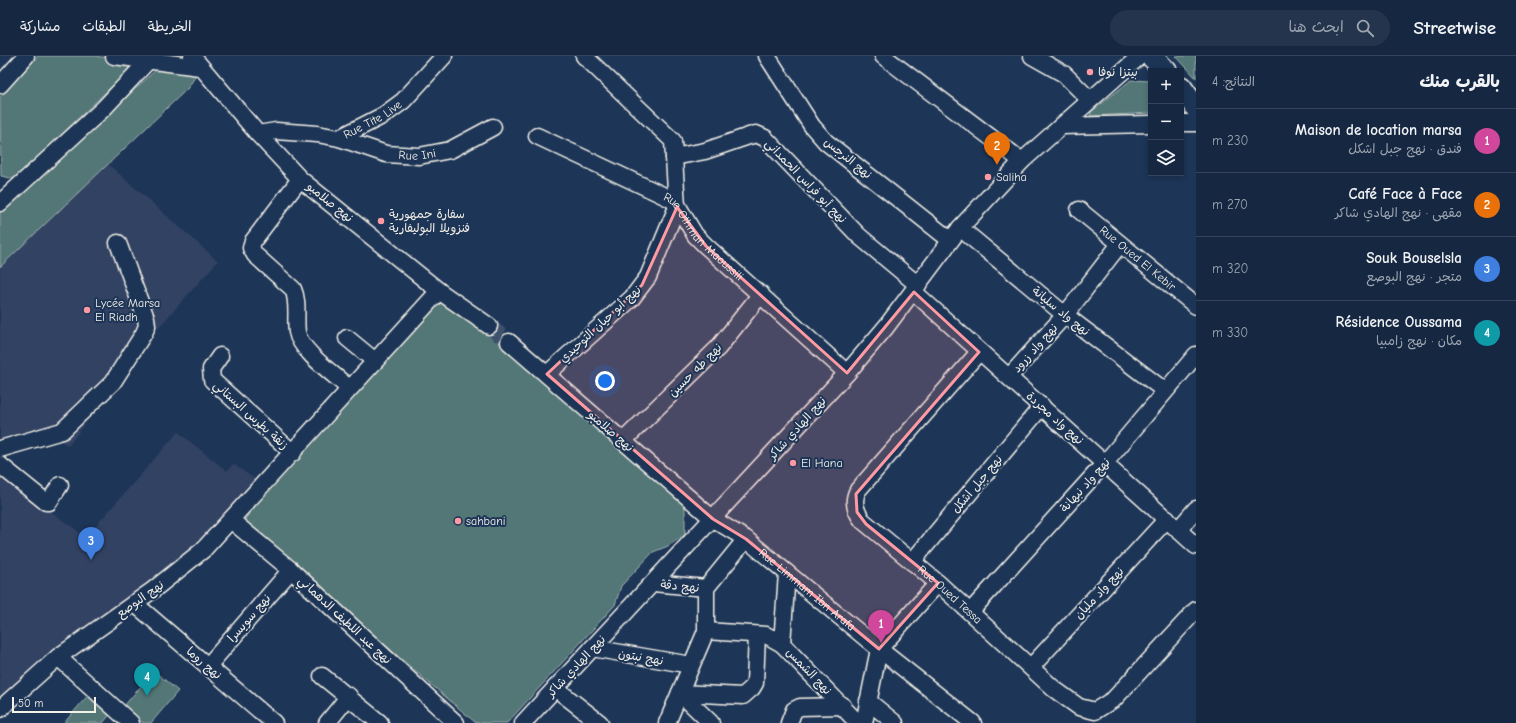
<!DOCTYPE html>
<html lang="ar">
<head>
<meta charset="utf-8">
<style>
  body { margin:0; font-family:"Comic Neue","Playpen Sans Arabic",sans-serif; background:#23344c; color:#f1f3f6; direction:rtl }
  .controls { position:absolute; right:12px; top:12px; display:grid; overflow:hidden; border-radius:0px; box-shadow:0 2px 6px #0003 }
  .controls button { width:36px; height:36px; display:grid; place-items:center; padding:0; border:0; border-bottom:1px solid #35445a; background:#162841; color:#f1f3f6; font:20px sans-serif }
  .scale { position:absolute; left:12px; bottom:10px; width:84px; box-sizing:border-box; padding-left:4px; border:2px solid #f4f1e8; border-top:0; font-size:11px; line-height:14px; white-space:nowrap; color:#f4f1e8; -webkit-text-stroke:3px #1d3557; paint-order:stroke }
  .you { position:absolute; left:605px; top:325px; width:14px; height:14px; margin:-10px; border:3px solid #fff; border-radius:50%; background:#1a73e8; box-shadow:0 0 0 6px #1a73e833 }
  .badge { display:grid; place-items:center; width:26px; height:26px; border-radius:50%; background:#db2777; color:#fff; font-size:13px; font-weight:700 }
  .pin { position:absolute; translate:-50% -33px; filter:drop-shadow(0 1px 2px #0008) }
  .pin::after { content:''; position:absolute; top:21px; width:14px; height:12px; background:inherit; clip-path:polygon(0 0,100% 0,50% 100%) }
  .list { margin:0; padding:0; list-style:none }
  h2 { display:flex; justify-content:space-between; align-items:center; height:52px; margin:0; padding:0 16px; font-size:17px }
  h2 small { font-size:13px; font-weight:400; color:#9ea6b1 }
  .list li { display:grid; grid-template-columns:26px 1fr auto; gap:12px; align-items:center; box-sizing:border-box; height:64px; padding:0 16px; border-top:1px solid #35445a }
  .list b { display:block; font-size:15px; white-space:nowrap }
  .list p { margin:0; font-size:13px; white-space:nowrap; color:#9ea6b1 }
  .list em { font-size:13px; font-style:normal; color:#9ea6b1 }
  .icon { flex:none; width:22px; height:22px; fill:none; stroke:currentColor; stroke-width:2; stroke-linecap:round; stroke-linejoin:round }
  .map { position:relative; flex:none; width:1196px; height:667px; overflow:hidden; direction:ltr }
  header { display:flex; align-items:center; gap:24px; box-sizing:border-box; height:56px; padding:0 20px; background:#162841; border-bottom:1px solid #35445a }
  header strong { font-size:19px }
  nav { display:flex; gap:22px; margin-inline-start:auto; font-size:14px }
  .search { width:280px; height:36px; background:#23344c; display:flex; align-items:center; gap:10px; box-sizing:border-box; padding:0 14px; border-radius:22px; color:#9ea6b1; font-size:15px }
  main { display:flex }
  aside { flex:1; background:#162841 }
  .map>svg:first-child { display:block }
  .built { fill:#334264 }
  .green { fill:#537677; stroke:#a4b4b0 }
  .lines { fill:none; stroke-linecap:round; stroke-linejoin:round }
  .minor-tunnel { stroke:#3d516d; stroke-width:16; stroke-dasharray:16 8; stroke-linecap:butt }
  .minor-casing { stroke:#f4f1e8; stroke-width:19 }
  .major-casing { stroke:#f4f1e8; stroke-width:24 }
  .minor { stroke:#1d3557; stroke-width:16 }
  .major { stroke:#1d3557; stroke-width:21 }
  .marked { fill:#ff9aa2; fill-opacity:0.2; stroke:#ff9aa2; stroke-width:3; stroke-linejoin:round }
  .poi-dot { fill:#ff9aa2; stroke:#1d3557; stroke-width:1.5 }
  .labels { text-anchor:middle; stroke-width:4; stroke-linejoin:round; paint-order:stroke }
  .poi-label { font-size:12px; fill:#f4f1e8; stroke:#1d3557; text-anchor:start }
  .street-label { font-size:12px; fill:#f4f1e8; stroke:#1d3557 }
</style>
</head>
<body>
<header>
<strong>Streetwise</strong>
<div class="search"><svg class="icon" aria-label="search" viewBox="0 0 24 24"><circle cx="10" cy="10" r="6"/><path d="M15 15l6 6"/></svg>ابحث هنا</div>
<nav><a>الخريطة</a><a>الطبقات</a><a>مشاركة</a></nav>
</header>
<main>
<aside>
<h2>بالقرب منك<small>النتائج: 4</small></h2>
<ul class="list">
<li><span class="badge" style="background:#d1479c">1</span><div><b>Maison de location marsa</b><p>فندق · نهج جبل اشكل</p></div><em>230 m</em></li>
<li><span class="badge" style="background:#e8710a">2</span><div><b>Café Face à Face</b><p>مقهى · نهج الهادي شاكر</p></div><em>270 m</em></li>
<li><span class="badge" style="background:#3f7fe0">3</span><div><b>Souk Bouselsla</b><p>متجر · نهج البوصع</p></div><em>320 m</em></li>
<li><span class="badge" style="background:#0f9aa8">4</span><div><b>Résidence Oussama</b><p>مكان · نهج زامبيا</p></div><em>330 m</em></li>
</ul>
</aside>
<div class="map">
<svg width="1196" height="667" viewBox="0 0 1196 667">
  <rect width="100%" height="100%" fill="#1d3557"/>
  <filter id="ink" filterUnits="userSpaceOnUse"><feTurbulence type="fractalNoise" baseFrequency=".025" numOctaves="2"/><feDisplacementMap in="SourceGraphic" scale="8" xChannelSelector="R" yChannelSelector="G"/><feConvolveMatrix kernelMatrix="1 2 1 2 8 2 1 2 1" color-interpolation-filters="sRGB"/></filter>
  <g filter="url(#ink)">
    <g class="built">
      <path d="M108,108L218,205L135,298L126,315L68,390L53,379L0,394V211Z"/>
      <path d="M178,376L227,415L233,408L256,424L197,492L128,542L50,595L0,640V410L31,441L86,481Z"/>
    </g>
    <g class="green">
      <path d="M38,0H94L132,5L131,12L15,123L1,120L0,41Z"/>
      <path d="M1176,0H1196V22Z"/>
      <path d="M159,11L199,15L187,33L0,211V157Z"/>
      <path d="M1131,24L1151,25V57L1090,60L1091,56Z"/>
      <path d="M440,240L543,320L685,445V479L668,490L653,496L621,530L615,549L507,667H476L242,467L295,400Z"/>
      <path d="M154,615L178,635L151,667H143L124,650Z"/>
      <path d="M90,637L112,656L103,667H64Z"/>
    </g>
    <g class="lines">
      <path class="minor-tunnel" d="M489,270L509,286"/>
      <defs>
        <g id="minor">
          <path d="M114,0L200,11"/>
          <path d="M192,0L258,78L300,123L439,235L489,270"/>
          <path d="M767,0L812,70L826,86L950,184"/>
          <path d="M883,0L1022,105"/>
          <path d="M1032,0L1064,18L1090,44"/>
          <path d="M0,29L26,0"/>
          <path d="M1181,67H1196"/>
          <path d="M1061,70L1151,68"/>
          <path id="s1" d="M258,78L276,75L317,78L339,82L384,59L403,45L444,0"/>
          <path id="s2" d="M537,80L671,143L676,147L695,179L706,190L847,317"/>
          <path id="s3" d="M339,82L386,98L419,100L450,94L493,71"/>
          <path d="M674,101L705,95L749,80L756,78L765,82L859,180L918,229"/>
          <path d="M300,123L253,185L251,192L255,199L293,233C299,246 295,262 297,276C300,295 335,319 349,332"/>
          <path d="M0,147L104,52L148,5"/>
          <path id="s4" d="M1079,154L1196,250"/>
          <path d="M960,172L1065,259L1165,335"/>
          <path d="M914,236L1196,490"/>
          <path d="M347,282L375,305"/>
          <path id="s5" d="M509,286L713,463L746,483L879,593L973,667"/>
          <path id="s6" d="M979,296L858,434C852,445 855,455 863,465L938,527L1054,633L1079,651L1095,655L1114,643L1196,554"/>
          <path d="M220,300L211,313L212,324L293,397"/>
          <path d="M547,318L632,242L648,221L677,151L673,85L584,0"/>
          <path d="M1009,321L1065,259L1120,188"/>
          <path d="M623,385L718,292L761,238"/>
          <path d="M0,393L62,375L113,326L144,277L147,270L146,262L118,187"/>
          <path d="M0,409L46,446H49L60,429"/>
          <path d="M232,465L291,514L456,667"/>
          <path d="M1178,474L1196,453"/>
          <path d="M912,506L1042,350"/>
          <path d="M653,527L706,532"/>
          <path d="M134,547L274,667"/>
          <path d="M970,556L1105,407L1196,299"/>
          <path d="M706,575L766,579L782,588L858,667"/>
          <path d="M782,588L787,517"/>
          <path d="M592,592L691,609"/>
          <path d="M58,601L131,667"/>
          <path d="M208,610L291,514"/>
          <path d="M1031,611L1167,463"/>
          <path d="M322,620L380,667"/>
          <path d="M555,632L600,667"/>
          <path d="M680,637L743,640L752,632L755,627L757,579"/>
          <path d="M680,637L711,667"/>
          <path d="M868,645L895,667"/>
          <path d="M0,653L58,601L153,534L203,494L439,235"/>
          <path d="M327,667L349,640"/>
          <path d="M523,667L847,317L886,271L960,172L1022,105L1140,0"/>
          <path d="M667,667L706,575V532L746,483"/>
          <path d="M789,667L794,654L800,651L843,650"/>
          <path d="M864,667L879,593L938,527"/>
        </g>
        <g id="major">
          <path d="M1151,0L1166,15"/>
          <path d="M1181,31L1196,52"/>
        </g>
      </defs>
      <use href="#minor" class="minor-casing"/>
      <use href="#major" class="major-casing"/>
      <use href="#minor" class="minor"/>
      <use href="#major" class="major"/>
    </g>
  </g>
  <path class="marked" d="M677,151L706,190L847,317L914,236L979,296L856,438L857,456L866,468L938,527L879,593L746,483L713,463L547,318L642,229Z"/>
  <g class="poi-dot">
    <circle cx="1090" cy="16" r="4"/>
    <circle cx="988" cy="121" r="4"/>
    <circle cx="381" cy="165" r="4"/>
    <circle cx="87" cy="254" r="4"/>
    <circle cx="793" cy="407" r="4"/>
    <circle cx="458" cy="465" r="4"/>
  </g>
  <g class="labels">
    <g class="poi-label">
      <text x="1098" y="20">بيتزا نوفا</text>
      <text x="996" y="125">Saliha</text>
      <text x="389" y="162">سفارة جمهورية<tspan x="389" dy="14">فنزويلا البوليفارية</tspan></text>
      <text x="95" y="251">Lycée Marsa<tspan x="95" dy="14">El Riadh</tspan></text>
      <text x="801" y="411">El Hana</text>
      <text x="466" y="469">sahbani</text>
    </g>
    <g class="street-label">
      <text dy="4" stroke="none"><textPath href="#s1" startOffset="120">Rue Tite Live</textPath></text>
      <text dy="4" stroke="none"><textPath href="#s3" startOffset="81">Rue Ini</textPath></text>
      <text transform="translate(848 102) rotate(39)" y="4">نهج النرجس</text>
      <text transform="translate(806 125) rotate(46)" y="4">نهج أبو فراس الحمداني</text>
      <text transform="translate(330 146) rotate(39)" y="4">نهج صلامبو</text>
      <text dy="4" stroke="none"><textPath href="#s2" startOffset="198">Rue Othman Maoussili</textPath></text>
      <text dy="4" stroke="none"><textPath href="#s4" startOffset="76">Rue Oued El Kebir</textPath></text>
      <text transform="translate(1061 255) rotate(39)" y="4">نهج واد سليانة</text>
      <text transform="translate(600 268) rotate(-43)" y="4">نهج أبو حيان التوحيدي</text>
      <text transform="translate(1035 292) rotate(-48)" y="4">نهج واد زرود</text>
      <text transform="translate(695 314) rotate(-45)" y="4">نهج طه حسين</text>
      <text transform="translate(251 359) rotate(42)" y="4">زنقة بطرس البستاني</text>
      <text transform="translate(1055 362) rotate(42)" y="4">نهج واد مجردة</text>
      <text transform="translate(797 372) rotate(-48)" y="4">نهج الهادي شاكر</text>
      <text transform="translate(611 375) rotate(41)" y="4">نهج صلامبو</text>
      <text transform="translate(977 428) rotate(-50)" y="4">نهج جبل اشكل</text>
      <text transform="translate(1085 429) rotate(-48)" y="4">نهج واد نبهانة</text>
      <text transform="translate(680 530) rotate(5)" y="4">نهج دقة</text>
      <text dy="4" stroke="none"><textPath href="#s5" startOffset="388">Rue Limmam Ibn Arafa</textPath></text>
      <text transform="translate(1099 537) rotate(-47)" y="4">نهج واد مليان</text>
      <text dy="4" stroke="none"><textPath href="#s6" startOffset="331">Rue Oued Tessa</textPath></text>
      <text transform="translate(140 543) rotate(-35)" y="4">نهج البوصع</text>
      <text transform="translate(249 562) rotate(-49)" y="4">نهج سويسرا</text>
      <text transform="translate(345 564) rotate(43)" y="4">نهج عبد اللطيف الدهماني</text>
      <text transform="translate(641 601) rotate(10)" y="4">نهج نبتون</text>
      <text transform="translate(204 607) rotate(41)" y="4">نهج روما</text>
      <text transform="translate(576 610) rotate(-47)" y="4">نهج الهادي شاكر</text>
      <text transform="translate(809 615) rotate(46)" y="4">نهج الشمس</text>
    </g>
  </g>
</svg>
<div class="controls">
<button>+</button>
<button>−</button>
<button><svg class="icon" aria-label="layers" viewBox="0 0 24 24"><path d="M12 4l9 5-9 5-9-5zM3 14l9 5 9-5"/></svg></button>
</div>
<div class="scale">50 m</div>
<div class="you"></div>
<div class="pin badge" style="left:881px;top:587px;background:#d1479c">1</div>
<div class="pin badge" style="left:997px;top:109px;background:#e8710a">2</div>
<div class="pin badge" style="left:91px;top:504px;background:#3f7fe0">3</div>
<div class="pin badge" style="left:147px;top:640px;background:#0f9aa8">4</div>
</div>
</main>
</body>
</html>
